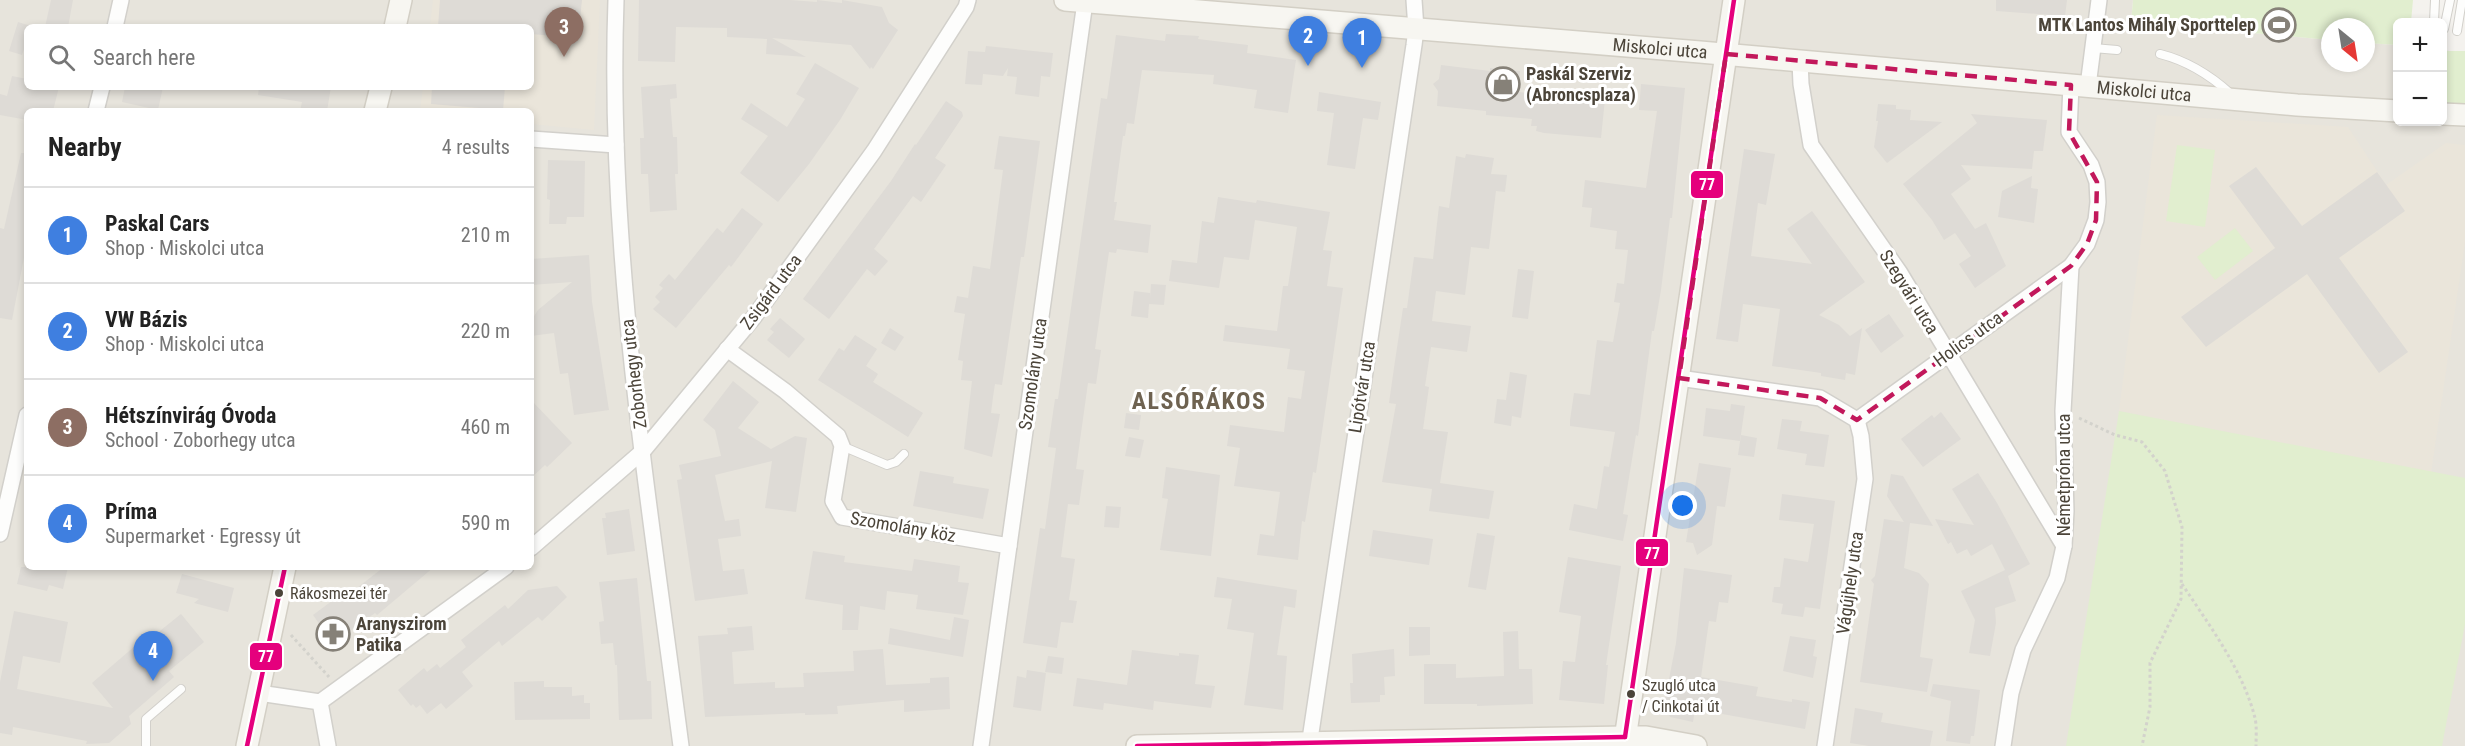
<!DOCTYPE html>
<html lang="en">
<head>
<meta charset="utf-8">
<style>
  body { margin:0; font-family:"Roboto Condensed",sans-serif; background:#f6f6f6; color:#222 }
  .controls { position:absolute; right:18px; top:18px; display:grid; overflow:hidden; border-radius:9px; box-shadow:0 3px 9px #0003 }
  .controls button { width:54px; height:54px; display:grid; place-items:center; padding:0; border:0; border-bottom:2px solid #e0e0e0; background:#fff; color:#222; font:30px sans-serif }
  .compass { position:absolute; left:2321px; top:18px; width:54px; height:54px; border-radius:50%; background:#fff; box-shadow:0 3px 9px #0003; rotate:150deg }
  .you { position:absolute; left:1683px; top:506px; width:21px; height:21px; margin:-15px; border:4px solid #fff; border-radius:50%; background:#1a73e8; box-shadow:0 0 0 9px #1a73e833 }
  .badge { display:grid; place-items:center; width:39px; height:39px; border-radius:50%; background:#b45309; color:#fff; font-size:20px; font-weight:700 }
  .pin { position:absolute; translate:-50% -50px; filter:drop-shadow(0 2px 3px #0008) }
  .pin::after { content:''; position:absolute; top:32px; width:21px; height:18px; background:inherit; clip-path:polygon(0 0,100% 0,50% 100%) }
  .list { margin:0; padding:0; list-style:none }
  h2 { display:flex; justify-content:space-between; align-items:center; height:78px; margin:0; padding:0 24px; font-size:26px }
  h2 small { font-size:20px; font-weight:400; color:#767676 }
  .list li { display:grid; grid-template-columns:39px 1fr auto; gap:18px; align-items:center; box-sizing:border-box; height:96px; padding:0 24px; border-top:2px solid #e0e0e0 }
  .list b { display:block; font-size:22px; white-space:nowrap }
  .list p { margin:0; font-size:20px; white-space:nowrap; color:#767676 }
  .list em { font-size:20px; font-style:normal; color:#767676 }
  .icon { flex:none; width:33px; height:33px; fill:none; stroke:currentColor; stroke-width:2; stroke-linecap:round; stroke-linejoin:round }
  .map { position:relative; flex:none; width:2465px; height:746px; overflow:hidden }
  .search { position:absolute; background:#fff; box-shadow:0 3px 9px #0003; left:24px; top:24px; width:510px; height:66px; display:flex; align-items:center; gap:15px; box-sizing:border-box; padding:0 21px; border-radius:9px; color:#767676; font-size:22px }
  .panel { position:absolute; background:#fff; box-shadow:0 3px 9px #0003; left:24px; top:108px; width:510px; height:462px; border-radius:9px }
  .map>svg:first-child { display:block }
  .residential { fill:#e7e4dc; fill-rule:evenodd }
  .education { fill:#eae5da }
  .green { fill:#e1eecf }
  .building { fill:#dedbd6 }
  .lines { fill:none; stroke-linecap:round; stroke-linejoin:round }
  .lane-casing { stroke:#d2d0cb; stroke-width:10 }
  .street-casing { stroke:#d2d0cb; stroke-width:18 }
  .secondary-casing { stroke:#d3cfc5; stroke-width:24 }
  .path { stroke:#d3d2cc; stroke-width:3; stroke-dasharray:3 3; stroke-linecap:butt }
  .lane { stroke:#fdfdfc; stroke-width:8 }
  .street { stroke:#fdfdfc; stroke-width:15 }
  .secondary { stroke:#f7f6f1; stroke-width:21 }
  .bus-1-casing { stroke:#fff; stroke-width:9 }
  .bus-1 { stroke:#e5007d; stroke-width:4.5 }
  .marked { fill:none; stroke:#c2185b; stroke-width:4.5; stroke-dasharray:12 8; stroke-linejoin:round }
  .bus-dot { fill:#4b4439; stroke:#fff; stroke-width:2 }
  .labels { text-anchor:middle; stroke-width:6; stroke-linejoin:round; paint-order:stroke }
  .bus-label { font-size:16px; fill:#4b4439; stroke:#fff; text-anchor:start }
  .poi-label { font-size:18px; font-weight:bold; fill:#4b4439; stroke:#fff; text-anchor:start }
  .street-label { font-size:18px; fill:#4b4439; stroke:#fff }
  .district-label { font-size:24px; font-weight:bold; letter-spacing:1.5px; fill:#6e6250; stroke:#fff }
  .line-badge { stroke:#fff; stroke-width:2 }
  .badge-label { font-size:16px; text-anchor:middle; font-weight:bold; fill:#fff }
</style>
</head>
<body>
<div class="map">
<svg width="2465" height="746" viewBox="0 0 2465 746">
  <rect width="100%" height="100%" fill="#f4f2ee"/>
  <path class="residential" d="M0,0H2133L2131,22L2330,40V63H2366V43L2397,45L2398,122H2442L2443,50L2465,53V746H0ZM27,27H531V87H27ZM27,111H531V567H27Z"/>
  <g class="education">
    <path d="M433,0H600L594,130L531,124V111H420L423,87H531V27H430Z"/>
    <path d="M2157,115L2348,127L2386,185L2446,143L2465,145V242L2431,473L2119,411Z"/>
  </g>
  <g class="green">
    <path d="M2133,0H2413L2411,22H2398L2397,45L2366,43V27H2330V40L2131,22Z"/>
    <path d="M2445,51H2465V105L2443,103Z"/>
    <path d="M2177,145L2215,150L2205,227L2166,221Z"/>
    <path d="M2235,228L2253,251L2215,280L2197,257Z"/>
    <path d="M2119,411L2465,478V624L2442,746H2066Z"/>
  </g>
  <g class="building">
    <path d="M51,0H73L68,27H45Z"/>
    <path d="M440,0H582L578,38L531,34V27H438Z"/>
    <path d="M639,0H790L817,2V0L842,3V0L882,7L889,23L898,30L873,69L871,67L870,69L851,45L772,38L806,57L766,54L767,39L727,37V28L676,27L675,62L638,61Z"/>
    <path d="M1996,0H2067L2065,16L1996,11Z"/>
    <path d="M18,22L31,26L27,27V40L22,55L9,51Z"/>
    <path d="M1166,34L1199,36L1198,39L1248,45L1247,53L1296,60L1288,113L1254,108L1257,90L1213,84L1214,75L1142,70L1134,124L1127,123L1125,136H1123L1114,202H1117L1114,220L1151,225L1148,253L1117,249L1116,253L1109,252L1095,349L1101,350L1096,384L1088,383L1076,469L1084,470L1079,505L1068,504L1061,557L1075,559L1069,600L1077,601L1073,623L1061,622L1057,648L1023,643L1040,528L1045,529L1056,448L1048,447L1055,399H1058L1101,98L1107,99L1116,35L1165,41Z"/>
    <path d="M986,46L1053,53L1050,77L1041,76L1039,97L1015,94L1017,77L1007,76L1008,68L1003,76L983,74L982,85L965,84L968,51L985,52Z"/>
    <path d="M815,63L859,88L840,120L809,164L778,202L740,173L768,136L741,119L751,103L787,127L805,99L796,94Z"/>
    <path d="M1441,65L1490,71V68L1520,71L1518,92L1605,99L1601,138L1544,133L1536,131L1537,126H1531L1532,119L1486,115V111L1437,106L1438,91L1433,84L1439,79Z"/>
    <path d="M12,76L27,79V87H59L53,111H27V120L0,115V94L7,96Z"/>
    <path d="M676,84L677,98L670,99L673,137H677L678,174H675L677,210L650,212L648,174H641L640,138H644L641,87Z"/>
    <path d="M1641,84L1685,88L1672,218H1670L1661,290L1654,331H1652L1638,436L1636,435L1623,514L1628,515L1623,541L1569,530L1574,504L1597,509L1604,466L1609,467L1615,432L1570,426V420L1574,393L1590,395L1597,340L1613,342L1620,303L1614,302L1617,283L1624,284L1628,250L1615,249L1617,231L1590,227L1592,208L1582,207L1585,180L1646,188L1657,111L1639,110Z"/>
    <path d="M125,87H163L158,110L122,102Z"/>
    <path d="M259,87H331L327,111H300L302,102L258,95Z"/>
    <path d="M432,87H505L503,110L431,104Z"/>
    <path d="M1319,92L1381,102L1378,120L1363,118L1355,169L1327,165L1334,113L1317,111Z"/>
    <path d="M946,101L962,112L963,116L935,158L946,165L921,202L913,196L874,249L888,261L875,276L867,269L829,319L803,299L891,181L915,144L916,145Z"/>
    <path d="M1878,104L1896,105V109L1911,110L1910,120L1942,122L1887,163L1874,147L1878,121H1876Z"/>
    <path d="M1971,114L2047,120L2043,151H2034L2032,169L1961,165L1971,179L1951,194L1975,229L1986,223L2006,266L1975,288L1959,264L1971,256L1955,233L1944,240L1932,220L1903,184L1977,123Z"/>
    <path d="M999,136L1040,141L1024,257H1021L1002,385L995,384L993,397L991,413L1000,414L992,457L964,449L972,381L961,380L963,361L958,360L965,314L954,312L957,296L968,298L973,266L990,269L1003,170L994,169Z"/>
    <path d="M1744,149L1775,154L1766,205L1758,203L1751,256L1812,264L1787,229L1812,211L1865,282L1819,315L1839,325L1850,336L1862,328L1855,375L1846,373L1845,380L1821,376V373L1772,366L1780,309L1743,304L1738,342L1716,339Z"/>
    <path d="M21,153H27V242L12,320L0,318V228L4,229Z"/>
    <path d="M1466,154L1494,158L1491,174L1507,175L1505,192L1496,191L1489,249L1471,247L1465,295L1436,291L1432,321L1471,326L1467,352L1431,347L1425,386L1429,387L1423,429L1448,432L1440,483L1494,491L1489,519L1429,511L1432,489L1382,482L1396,404L1389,403L1395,361L1403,308H1407L1414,257L1433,259L1439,206L1449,208L1456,156L1465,158Z"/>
    <path d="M548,160L585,161L584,217H567L566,224H549L550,200L547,199Z"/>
    <path d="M2256,167L2302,226L2377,172L2405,211L2339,258L2408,352L2379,373L2307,274L2206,347L2181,317L2275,248L2229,186Z"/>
    <path d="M2032,176L2031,188L2038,189L2034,223L1998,217L2002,191Z"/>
    <path d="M1218,197L1256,203L1257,200L1330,212L1323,250L1332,251L1327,286L1343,288L1316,473L1313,472L1305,522L1302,521L1298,560L1257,555L1260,534L1274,536L1280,492L1234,486L1240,448L1227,446L1230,425L1284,432L1288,397L1301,399L1305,371L1287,369L1290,349L1223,341L1225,325L1277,331L1283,286H1288L1297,227L1255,220L1249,260L1224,257L1219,288L1169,281L1172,260L1197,263L1202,221L1214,223Z"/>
    <path d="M742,208L763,224L731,267L729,265L676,328L653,309L660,302L655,297L663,288L659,285L669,274L675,280L717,228L723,233Z"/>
    <path d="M589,255L592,302L609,410L574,415L568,373L560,374L554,333L531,336V321L538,310L572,282L531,285V259Z"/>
    <path d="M1518,269L1534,271L1528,319L1512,317Z"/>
    <path d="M1151,284L1166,285L1164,305L1149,304L1148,318L1131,316L1134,291L1150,293V298Z"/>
    <path d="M1889,314L1904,336L1881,353L1865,330Z"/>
    <path d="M780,318L805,339L789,358L767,340L774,332L770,329Z"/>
    <path d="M890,328L904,337L895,351L881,343Z"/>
    <path d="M855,335L877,349L866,366L878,374L873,382L923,413L908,437L818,380L839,348L844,351Z"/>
    <path d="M1510,372L1527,375L1521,418L1512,416L1511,426L1494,423L1497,399L1506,400Z"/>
    <path d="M733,381L759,402L738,428L771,449L795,436L807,438L796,512L765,508L772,461L715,475L725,521L739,519L741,536L718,539L723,571L744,569L748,594L695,601L677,480L682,479L679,465L721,456L715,430L703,420Z"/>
    <path d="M531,400L572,443L547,467L545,465L531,478Z"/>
    <path d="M1731,404L1745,406L1740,441L1703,436L1706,408L1730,411Z"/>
    <path d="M1941,412L1961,439L1923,467L1901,439L1932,415L1934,418Z"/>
    <path d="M1126,413L1141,415L1139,430L1124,428Z"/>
    <path d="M1782,419L1802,421L1800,431L1829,435L1824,467L1805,465L1807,454L1777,449Z"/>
    <path d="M1741,435L1757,438L1754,457L1738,455Z"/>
    <path d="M1129,437L1144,440L1140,458L1125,456Z"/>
    <path d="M1699,463L1731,468L1725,507L1717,506L1712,545L1697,555L1693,543L1686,542Z"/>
    <path d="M1166,467L1220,475L1211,556L1160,550L1168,499L1162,498Z"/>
    <path d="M920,471L954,477L953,483L989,489L983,519L913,506Z"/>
    <path d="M1978,473L1997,503L2030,564L2008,576L2007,573L2016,601L1995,608L1996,623L1990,656L1969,653L1975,620L1961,591L2005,570L1992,544L1971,556L1967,549L1957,554L1951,542L1948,544L1935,519L1974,525L1952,489Z"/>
    <path d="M1891,474L1903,476L1933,526L1910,523L1904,568L1919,573L1929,584L1920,657L1933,659L1927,692L1860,682L1874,584L1871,580L1875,576L1884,519L1904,522L1887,496Z"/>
    <path d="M1782,494L1835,501L1820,609L1805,607L1803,617L1781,614L1783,604L1772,602L1774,587H1780L1784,558L1808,562L1814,524L1779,520Z"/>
    <path d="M1106,506L1121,507L1119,528L1104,527Z"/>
    <path d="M629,509L635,551L607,555L602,518H606L605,513Z"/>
    <path d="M1373,530L1433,539L1429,565L1369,556Z"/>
    <path d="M1477,533L1495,536L1486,590L1468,587Z"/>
    <path d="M813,551L845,556L844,562L912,571L914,559L960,566L958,582L969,583L963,615L916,609L918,595L887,591L885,610L860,606L858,630H842L843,605L805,599Z"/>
    <path d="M1568,557L1621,566L1606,665H1608L1604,704L1559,700L1563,661L1575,662L1581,616L1559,612Z"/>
    <path d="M21,567H68L63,589L49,585L47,591L17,584Z"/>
    <path d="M384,567H434L377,615L375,613L333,643L313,615L336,598L339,602Z"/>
    <path d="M1684,568L1732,575L1728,603L1719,602L1716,622L1709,621L1701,677L1758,687L1756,696L1792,702V699L1810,702L1805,729L1695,709L1693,722L1670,717L1664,705L1676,643Z"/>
    <path d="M182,574L234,588L228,612L194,603L199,599L176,593Z"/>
    <path d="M1217,577L1297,590L1295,608L1284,606L1277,655L1287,656L1283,710L1244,705L1254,633L1227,629L1232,599L1214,597Z"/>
    <path d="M637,578L647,681H651L652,719L619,720L617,665H615L613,643L601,644L599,622L604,621L599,582Z"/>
    <path d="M557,586L567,597L542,621L538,617L502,646L499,641L462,672L473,686L446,709L441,703L427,714L420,705L416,708L413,704L411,706L398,690L424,668L427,672L437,664L440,668L466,647L461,640L505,605L508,609L528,590Z"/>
    <path d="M14,611L68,622L60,663L23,656L17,689L113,708L92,683L142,640L145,643L181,614L204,642L169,671L174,677L129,716L131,724L109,743L86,744L87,741L13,727L12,735L0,733V682Z"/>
    <path d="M954,617L969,620L963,657L888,644L890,628L950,640Z"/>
    <path d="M752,626L754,650L732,652L734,684L775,682V688L804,687L803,673L854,671L853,651L883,649L886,685L930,683V678L949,677L950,709L904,712V700L837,706L838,714L805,715V713L705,717L698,636L728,634L727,628Z"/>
    <path d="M1409,627H1430V655L1409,656Z"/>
    <path d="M1518,631L1519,669H1532L1533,704L1477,706V704H1424V664H1456V678L1504,676L1503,632Z"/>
    <path d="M1790,636L1816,640L1813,656L1817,657L1813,678L1783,671Z"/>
    <path d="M1394,649L1395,676L1384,677L1385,695H1380V702L1351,703L1350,683H1353L1352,654Z"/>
    <path d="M1132,650L1179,656V653L1199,655L1195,684L1215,686L1211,708L1154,701L1153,710L1104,703L1103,710L1073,706L1077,678L1127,685Z"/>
    <path d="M1048,656L1064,658L1062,674L1045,672Z"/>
    <path d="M1027,670L1046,673L1041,711L1013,707L1017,676L1026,678Z"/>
    <path d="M544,681V687H572V696L584,695V703H590V719L515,720L514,682Z"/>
    <path d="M1933,684L1980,690L1974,736H1971L1970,744L1946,741L1951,701L1930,696Z"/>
    <path d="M1855,708L1883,713L1881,722L1933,731L1930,746H1869L1850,743Z"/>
  </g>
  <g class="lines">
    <defs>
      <g id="lane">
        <path d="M2434,22L2435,0"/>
        <path d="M2444,29L2450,0"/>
        <path d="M2457,31L2462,0"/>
        <path d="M2093,48L2117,50"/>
        <path d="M2160,54C2188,61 2210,75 2231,94"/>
        <path d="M842,446L887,465L896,462L904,454"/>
        <path d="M146,746V719L181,689"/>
      </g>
      <g id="street">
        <path d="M616,0C607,250 649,499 681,746"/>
        <path d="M115,27L121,0"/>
        <path d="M1800,61L1801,84L1811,145L1900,273L2064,546"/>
        <path d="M2088,86L2099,0"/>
        <path d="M96,111L102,87"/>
        <path d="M531,139L616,145"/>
        <path d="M727,349L785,391L838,436L842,446L833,501L842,517L1009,546"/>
        <path d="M1679,378L1820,398L1857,420"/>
        <path d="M1857,420L2071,266L2087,244L2096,220L2098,202L2097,182L2091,165L2069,132L2071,85"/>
        <path d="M0,534L27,415"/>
        <path d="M531,548L643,451L754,317L874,151L966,7L968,0"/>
        <path d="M259,693L320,702L328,746"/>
        <path d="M320,702L506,567"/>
        <path d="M981,746L1085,2"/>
        <path d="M1309,746L1414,45L1416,29L1414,0"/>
        <path d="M1825,746L1865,479L1861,436L1857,420"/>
        <path d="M2003,746L2011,693L2023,650L2057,578L2064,546L2066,511L2063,411L2071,266"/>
      </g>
      <g id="secondary">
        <path id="s1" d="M1065,0L1700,52L2297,105L2398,111"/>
        <path d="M395,27L401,0"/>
        <path d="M375,111L381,87"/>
        <path d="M2442,114L2465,115"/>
        <path d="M247,746L285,567"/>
        <path d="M1137,746L1625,737H1646L1696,746"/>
        <path d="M1624,746L1734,0"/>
      </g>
    </defs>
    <use href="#lane" class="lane-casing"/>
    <use href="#street" class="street-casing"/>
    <use href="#secondary" class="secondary-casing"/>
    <g class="path">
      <path d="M2079,418L2115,435L2142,442L2165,471L2182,527L2181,599L2150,663V707L2142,746"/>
      <path d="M2182,584C2209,625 2243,670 2255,718C2257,727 2256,737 2256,746"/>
      <path d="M291,635L329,677"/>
    </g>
    <use href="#lane" class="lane"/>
    <use href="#street" class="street"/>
    <use href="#secondary" class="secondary"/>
    <defs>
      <g id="bus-1">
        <path d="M1625,737L1734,0"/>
        <path d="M247,746L285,567"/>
        <path d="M1137,746L1625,737"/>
      </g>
    </defs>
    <use href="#bus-1" class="bus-1-casing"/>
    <use href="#bus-1" class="bus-1"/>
  </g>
  <path class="marked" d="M1726,54L2071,85L2069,132L2097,182L2096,220L2087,244L2071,266L1857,420L1820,398L1679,378Z"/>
  <defs>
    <symbol id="stadium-ring" viewBox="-11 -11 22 22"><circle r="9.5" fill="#fff" stroke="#868178" stroke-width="1.5"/><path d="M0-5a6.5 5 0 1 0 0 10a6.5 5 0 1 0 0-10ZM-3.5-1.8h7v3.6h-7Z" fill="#868178"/></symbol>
    <symbol id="shop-ring" viewBox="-11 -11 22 22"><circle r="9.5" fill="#fff" stroke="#868178" stroke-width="1.5"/><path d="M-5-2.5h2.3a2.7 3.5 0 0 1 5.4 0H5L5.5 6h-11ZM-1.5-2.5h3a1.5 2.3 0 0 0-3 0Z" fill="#868178"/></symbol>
    <symbol id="pharmacy-ring" viewBox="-11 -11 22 22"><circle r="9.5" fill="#fff" stroke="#868178" stroke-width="1.5"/><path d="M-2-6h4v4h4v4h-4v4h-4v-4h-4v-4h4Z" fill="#868178"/></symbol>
  </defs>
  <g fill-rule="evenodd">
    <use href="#stadium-ring" x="2260" y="6" width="38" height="38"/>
    <use href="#shop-ring" x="1484" y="65" width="38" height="38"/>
    <use href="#pharmacy-ring" x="314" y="615" width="38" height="38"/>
  </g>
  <g class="bus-dot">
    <circle cx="279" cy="593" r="5"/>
    <circle cx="1631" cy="694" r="5"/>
  </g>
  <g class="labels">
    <g class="bus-label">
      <text x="290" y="599">Rákosmezei tér</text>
      <text x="1642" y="691">Szugló utca<tspan x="1642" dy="21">/ Cinkotai út</tspan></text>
    </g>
    <g class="poi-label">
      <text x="2256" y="31" text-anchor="end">MTK Lantos Mihály Sporttelep</text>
      <text x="1526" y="80">Paskál Szerviz<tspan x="1526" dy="21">(Abroncsplaza)</tspan></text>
      <text x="356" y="630">Aranyszirom<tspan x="356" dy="21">Patika</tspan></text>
    </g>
    <g class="street-label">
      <text dy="6" stroke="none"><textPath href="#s1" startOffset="597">Miskolci utca</textPath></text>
      <text dy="6" stroke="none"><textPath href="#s1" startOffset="1083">Miskolci utca</textPath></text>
      <text transform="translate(771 292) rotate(-53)" y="6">Zsigárd utca</text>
      <text transform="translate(1909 292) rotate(58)" y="6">Szegvári utca</text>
      <text transform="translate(1968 339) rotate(-36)" y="6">Holics utca</text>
      <text transform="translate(634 374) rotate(-97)" y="6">Zoborhegy utca</text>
      <text transform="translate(1033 374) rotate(-82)" y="6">Szomolány utca</text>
      <text transform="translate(1362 387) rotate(-81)" y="6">Lipótvár utca</text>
      <text transform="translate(2064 475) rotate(-90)" y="6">Németpróna utca</text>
      <text transform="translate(903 527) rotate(10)" y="6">Szomolány köz</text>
      <text transform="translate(1850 583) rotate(-82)" y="6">Vágújhely utca</text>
    </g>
    <g class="district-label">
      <text x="1199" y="409">ALSÓRÁKOS</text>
    </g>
  </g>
  <g class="line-badge">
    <rect x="1690" y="170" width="34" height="29" rx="6" fill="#e5007d"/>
    <rect x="1635" y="538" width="34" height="29" rx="6" fill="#e5007d"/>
    <rect x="249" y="642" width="34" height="29" rx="6" fill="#e5007d"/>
  </g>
  <g class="badge-label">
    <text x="1707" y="190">77</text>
    <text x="1652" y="559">77</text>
    <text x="266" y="662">77</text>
  </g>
</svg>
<div class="controls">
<button>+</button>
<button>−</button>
</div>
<svg class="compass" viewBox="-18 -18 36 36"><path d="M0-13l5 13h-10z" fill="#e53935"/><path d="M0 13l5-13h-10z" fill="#767676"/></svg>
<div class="you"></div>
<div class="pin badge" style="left:1362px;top:68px;background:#3f7fe0">1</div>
<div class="pin badge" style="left:1308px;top:66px;background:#3f7fe0">2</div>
<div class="pin badge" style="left:564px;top:57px;background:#8d6e63">3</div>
<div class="pin badge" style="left:153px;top:681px;background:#3f7fe0">4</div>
<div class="search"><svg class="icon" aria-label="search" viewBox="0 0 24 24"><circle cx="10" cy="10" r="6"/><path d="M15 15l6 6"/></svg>Search here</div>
<section class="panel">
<h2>Nearby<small>4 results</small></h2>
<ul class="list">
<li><span class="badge" style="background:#3f7fe0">1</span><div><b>Paskal Cars</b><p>Shop · Miskolci utca</p></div><em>210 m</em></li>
<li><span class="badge" style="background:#3f7fe0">2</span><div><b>VW Bázis</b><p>Shop · Miskolci utca</p></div><em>220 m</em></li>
<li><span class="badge" style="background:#8d6e63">3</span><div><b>Hétszínvirág Óvoda</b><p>School · Zoborhegy utca</p></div><em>460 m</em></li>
<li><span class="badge" style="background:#3f7fe0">4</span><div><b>Príma</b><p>Supermarket · Egressy út</p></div><em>590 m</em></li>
</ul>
</section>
</div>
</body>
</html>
